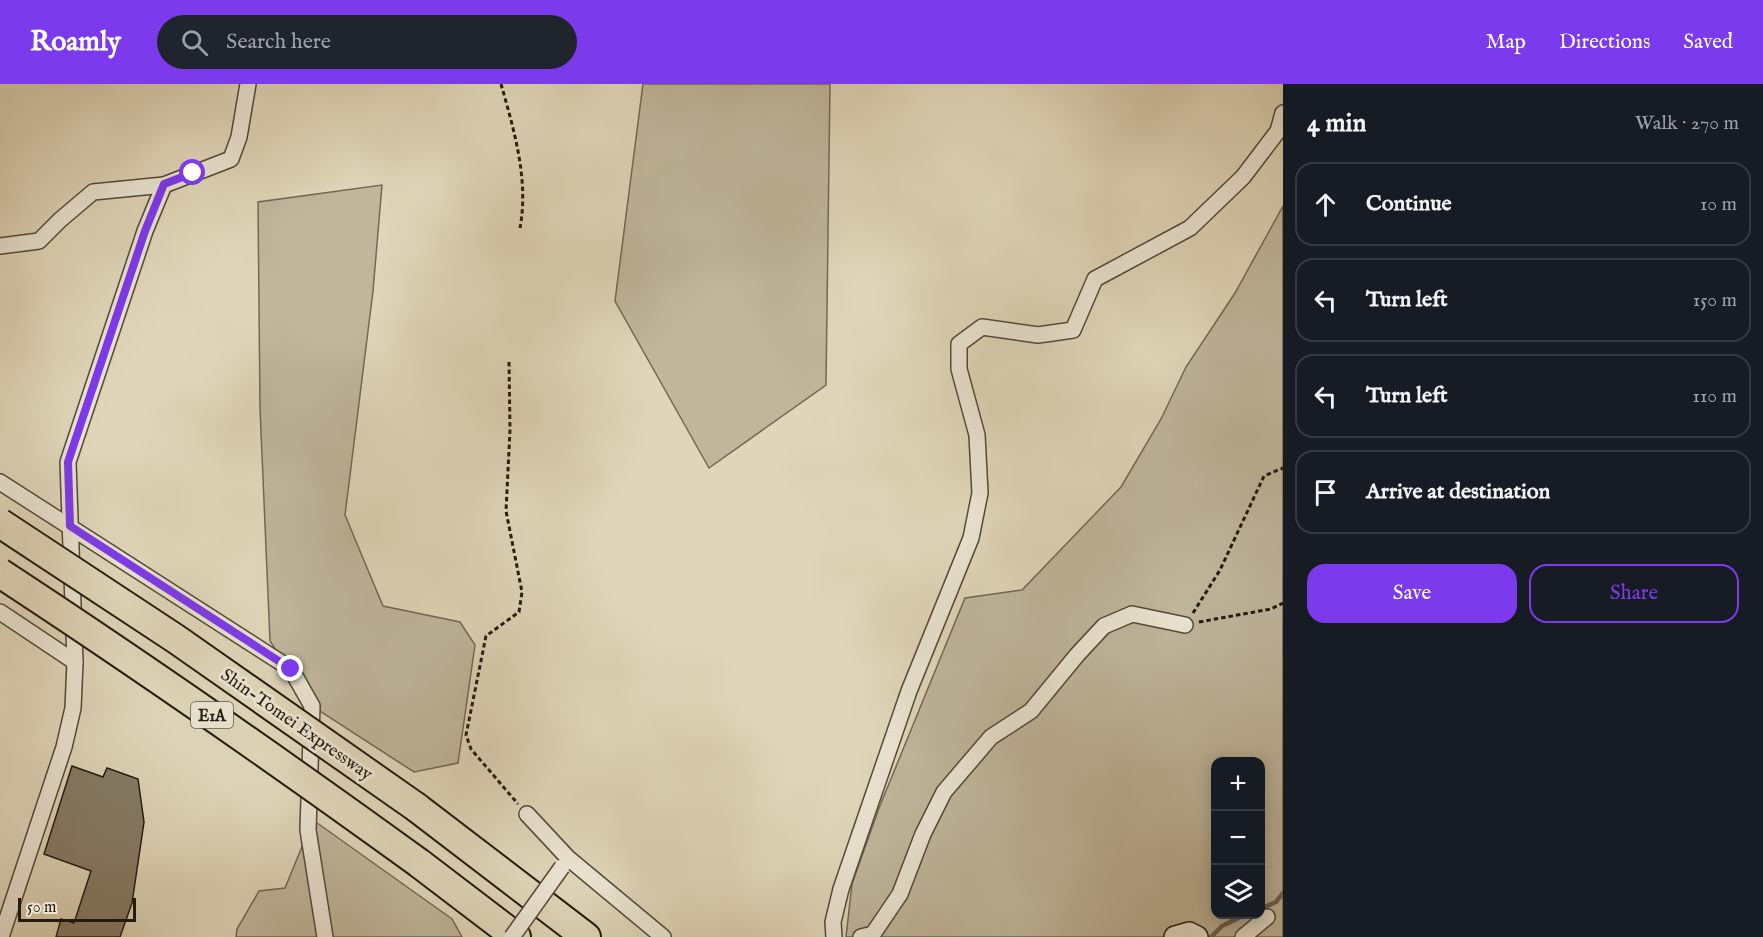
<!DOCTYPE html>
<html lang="en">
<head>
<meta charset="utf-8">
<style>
  body { margin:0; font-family:"IM FELL English",serif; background:#20242c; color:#f1f3f6 }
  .controls { position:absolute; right:18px; bottom:18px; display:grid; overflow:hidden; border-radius:12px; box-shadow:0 3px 15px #0003 }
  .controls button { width:54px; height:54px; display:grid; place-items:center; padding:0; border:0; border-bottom:2px solid #363941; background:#171b24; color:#f1f3f6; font:30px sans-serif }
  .scale { position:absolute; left:18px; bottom:15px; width:118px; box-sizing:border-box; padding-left:6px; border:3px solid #241a0e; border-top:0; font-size:16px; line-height:21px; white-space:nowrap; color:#241a0e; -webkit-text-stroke:4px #eae4d2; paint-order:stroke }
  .stop { position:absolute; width:18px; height:18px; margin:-14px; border:4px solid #7c3aed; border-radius:50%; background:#fff }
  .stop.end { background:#7c3aed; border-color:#fff; box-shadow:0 2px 6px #0008 }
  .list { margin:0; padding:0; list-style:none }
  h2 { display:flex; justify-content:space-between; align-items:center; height:78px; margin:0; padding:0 24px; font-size:26px }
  h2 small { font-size:20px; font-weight:400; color:#9ea1a6 }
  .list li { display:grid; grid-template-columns:39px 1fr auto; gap:18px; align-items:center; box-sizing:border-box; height:84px; margin:0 12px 12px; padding:0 12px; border:2px solid #363941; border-radius:18px }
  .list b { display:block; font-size:22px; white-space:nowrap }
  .list em { font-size:20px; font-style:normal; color:#9ea1a6 }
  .actions { display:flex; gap:12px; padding:18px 24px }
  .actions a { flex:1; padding:14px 0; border:2px solid #7c3aed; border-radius:18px; text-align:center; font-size:21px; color:#7c3aed }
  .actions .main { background:#7c3aed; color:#fff }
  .icon { flex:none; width:33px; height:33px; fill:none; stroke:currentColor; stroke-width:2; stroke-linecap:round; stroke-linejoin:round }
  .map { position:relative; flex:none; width:1283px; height:853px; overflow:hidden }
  header { display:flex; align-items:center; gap:36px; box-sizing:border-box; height:84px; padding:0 30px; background:#7c3aed; color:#fff }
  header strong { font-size:28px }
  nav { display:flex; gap:33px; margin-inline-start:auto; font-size:21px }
  .search { width:420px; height:54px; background:#20242c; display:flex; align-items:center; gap:15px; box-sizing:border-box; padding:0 21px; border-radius:33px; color:#9ea1a6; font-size:22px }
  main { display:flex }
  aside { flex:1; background:#171b24 }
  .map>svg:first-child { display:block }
  .green { fill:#bfb69c; stroke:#726855; stroke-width:1.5; fill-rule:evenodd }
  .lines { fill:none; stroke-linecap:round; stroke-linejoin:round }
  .stream { stroke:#6e6452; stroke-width:4.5 }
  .building { fill:#857c67; stroke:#241a0e; stroke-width:1.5 }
  .street-casing { stroke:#534939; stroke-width:18 }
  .secondary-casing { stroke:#241a0e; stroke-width:24 }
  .highway-casing { stroke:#241a0e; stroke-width:32 }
  .path { stroke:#241a0e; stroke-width:3; stroke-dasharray:4.5 3; stroke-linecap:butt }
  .street { stroke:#eae4d2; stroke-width:15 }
  .secondary { stroke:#eae4d2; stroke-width:21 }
  .highway { stroke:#dfd6b9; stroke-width:28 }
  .street-bridge-casing { stroke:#534939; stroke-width:18; stroke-linecap:butt }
  .highway-bridge-casing { stroke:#241a0e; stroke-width:32; stroke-linecap:butt }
  .street-bridge { stroke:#eae4d2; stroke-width:15 }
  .highway-bridge { stroke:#dfd6b9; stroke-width:28 }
  .route { stroke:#7c3aed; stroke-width:8 }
  .labels { text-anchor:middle; stroke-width:6; stroke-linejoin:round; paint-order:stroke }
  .shield { fill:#eae4d2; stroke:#5f5749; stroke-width:1.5 }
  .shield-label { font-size:16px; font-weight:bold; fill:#241a0e }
  .street-label { font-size:18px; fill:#241a0e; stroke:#eae4d2 }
</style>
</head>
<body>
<header>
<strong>Roamly</strong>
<div class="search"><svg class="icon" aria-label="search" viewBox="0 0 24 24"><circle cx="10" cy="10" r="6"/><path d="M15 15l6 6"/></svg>Search here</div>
<nav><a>Map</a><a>Directions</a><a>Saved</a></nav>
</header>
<main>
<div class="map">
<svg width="1283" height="853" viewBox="0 0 1283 853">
  <rect width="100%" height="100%" fill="#dfd6b9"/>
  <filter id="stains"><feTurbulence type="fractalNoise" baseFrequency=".00333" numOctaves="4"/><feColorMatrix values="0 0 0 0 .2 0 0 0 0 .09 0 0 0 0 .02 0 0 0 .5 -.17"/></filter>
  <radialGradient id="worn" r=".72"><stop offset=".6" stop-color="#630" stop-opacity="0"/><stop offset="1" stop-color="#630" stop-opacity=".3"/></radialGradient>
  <g class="green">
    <path d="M643,0H830L826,301L709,384L615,217Z"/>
    <path d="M382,101L373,207L345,431L383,522L460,538L475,561L458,679L414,688L312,622L270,557L260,324L258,118Z"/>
    <path d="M1283,122V853H846L852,800L879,724L965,514L1022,506L1121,403L1161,335L1186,283L1235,209ZM1216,678H1260V830H1216Z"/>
    <path d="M313,736L452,835L462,853H236L237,845L259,807L285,804Z"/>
  </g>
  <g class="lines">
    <g class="stream">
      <path d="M1260,825L1276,818L1283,809"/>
      <path d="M1211,853L1222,842L1247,830"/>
    </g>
  </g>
  <path class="building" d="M72,682L103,693L107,684L138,695L144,738L132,819L120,853H56L61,835L74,839L91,787L44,770Z"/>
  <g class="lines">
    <defs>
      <g id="street">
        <path d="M0,162L39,157L60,136L93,108L164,101L231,75L239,53L248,0"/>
        <path d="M0,398L291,585L312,622L308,746L325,853"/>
        <path d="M0,528L75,578"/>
        <path d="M527,730L568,774L663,853"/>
        <path d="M1,853L64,663L73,624L75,578L68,378L145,147L164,101"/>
        <path d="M834,853L833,838L841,805L909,607L971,454L980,409L977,351L959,285V260L982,243L1038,251L1073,246L1095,195L1190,144L1243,93L1278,47L1283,29"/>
        <path d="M861,853L873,850L900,810L923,750L944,708L991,653L1031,627L1077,571L1104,542L1132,530L1185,541"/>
        <path d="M1243,853L1267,833"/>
      </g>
      <path id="secondary" d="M1175,853L1189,849L1197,853"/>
      <g id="highway">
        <path d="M416,723L586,853"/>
        <path d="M419,779L516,853"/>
      </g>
    </defs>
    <use href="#street" class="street-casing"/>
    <use href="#secondary" class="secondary-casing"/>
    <use href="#highway" class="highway-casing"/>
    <g class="path">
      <path d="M501,0C514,46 529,96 520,144"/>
      <path d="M509,278L510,346L506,427L522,508L519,528L486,552L466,651L471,665L518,720"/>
      <path d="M1193,529L1220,486L1264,392L1283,384"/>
      <path d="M1199,538L1271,525L1283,519"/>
    </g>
    <use href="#street" class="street"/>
    <use href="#secondary" class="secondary"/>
    <use href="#highway" class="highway"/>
    <defs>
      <path id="street-bridge" d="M512,853L562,783"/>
      <g id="highway-bridge">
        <path d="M0,439L176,555L416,723"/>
        <path d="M0,489C142,582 281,679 419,779"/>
      </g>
    </defs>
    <use href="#street-bridge" class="street-bridge-casing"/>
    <use href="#highway-bridge" class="highway-bridge-casing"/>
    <use href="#street-bridge" class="street-bridge"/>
    <use href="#highway-bridge" class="highway-bridge"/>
  </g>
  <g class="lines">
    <path class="route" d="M193,89L164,100L145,147L68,378L70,442L291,585"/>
  </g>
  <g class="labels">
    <rect class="shield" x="191" y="618" width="42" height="26" rx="4.5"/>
    <g class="shield-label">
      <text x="212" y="637">E1A</text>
    </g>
    <g class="street-label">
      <text transform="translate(297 640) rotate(35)" y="6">Shin-Tomei Expressway</text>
    </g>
  </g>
  <rect width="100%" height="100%" filter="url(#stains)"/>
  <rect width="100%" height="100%" fill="url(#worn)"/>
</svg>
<div class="controls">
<button>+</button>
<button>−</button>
<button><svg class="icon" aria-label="layers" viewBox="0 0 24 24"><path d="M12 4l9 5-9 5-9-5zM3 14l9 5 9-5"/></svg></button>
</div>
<div class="scale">50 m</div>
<div class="stop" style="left:193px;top:89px"></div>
<div class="stop end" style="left:291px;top:585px"></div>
</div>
<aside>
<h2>4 min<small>Walk · 270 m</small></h2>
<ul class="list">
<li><svg class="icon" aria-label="ahead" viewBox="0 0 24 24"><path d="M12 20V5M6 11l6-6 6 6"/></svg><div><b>Continue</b></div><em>10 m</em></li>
<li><svg class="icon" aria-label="left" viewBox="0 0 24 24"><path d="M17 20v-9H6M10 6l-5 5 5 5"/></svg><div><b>Turn left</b></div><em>150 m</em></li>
<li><svg class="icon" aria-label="left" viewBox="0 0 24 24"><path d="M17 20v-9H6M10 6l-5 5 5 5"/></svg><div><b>Turn left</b></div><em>110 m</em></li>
<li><svg class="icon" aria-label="arrive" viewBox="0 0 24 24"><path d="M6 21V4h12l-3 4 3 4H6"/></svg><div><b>Arrive at destination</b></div></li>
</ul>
<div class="actions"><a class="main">Save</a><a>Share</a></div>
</aside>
</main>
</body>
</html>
